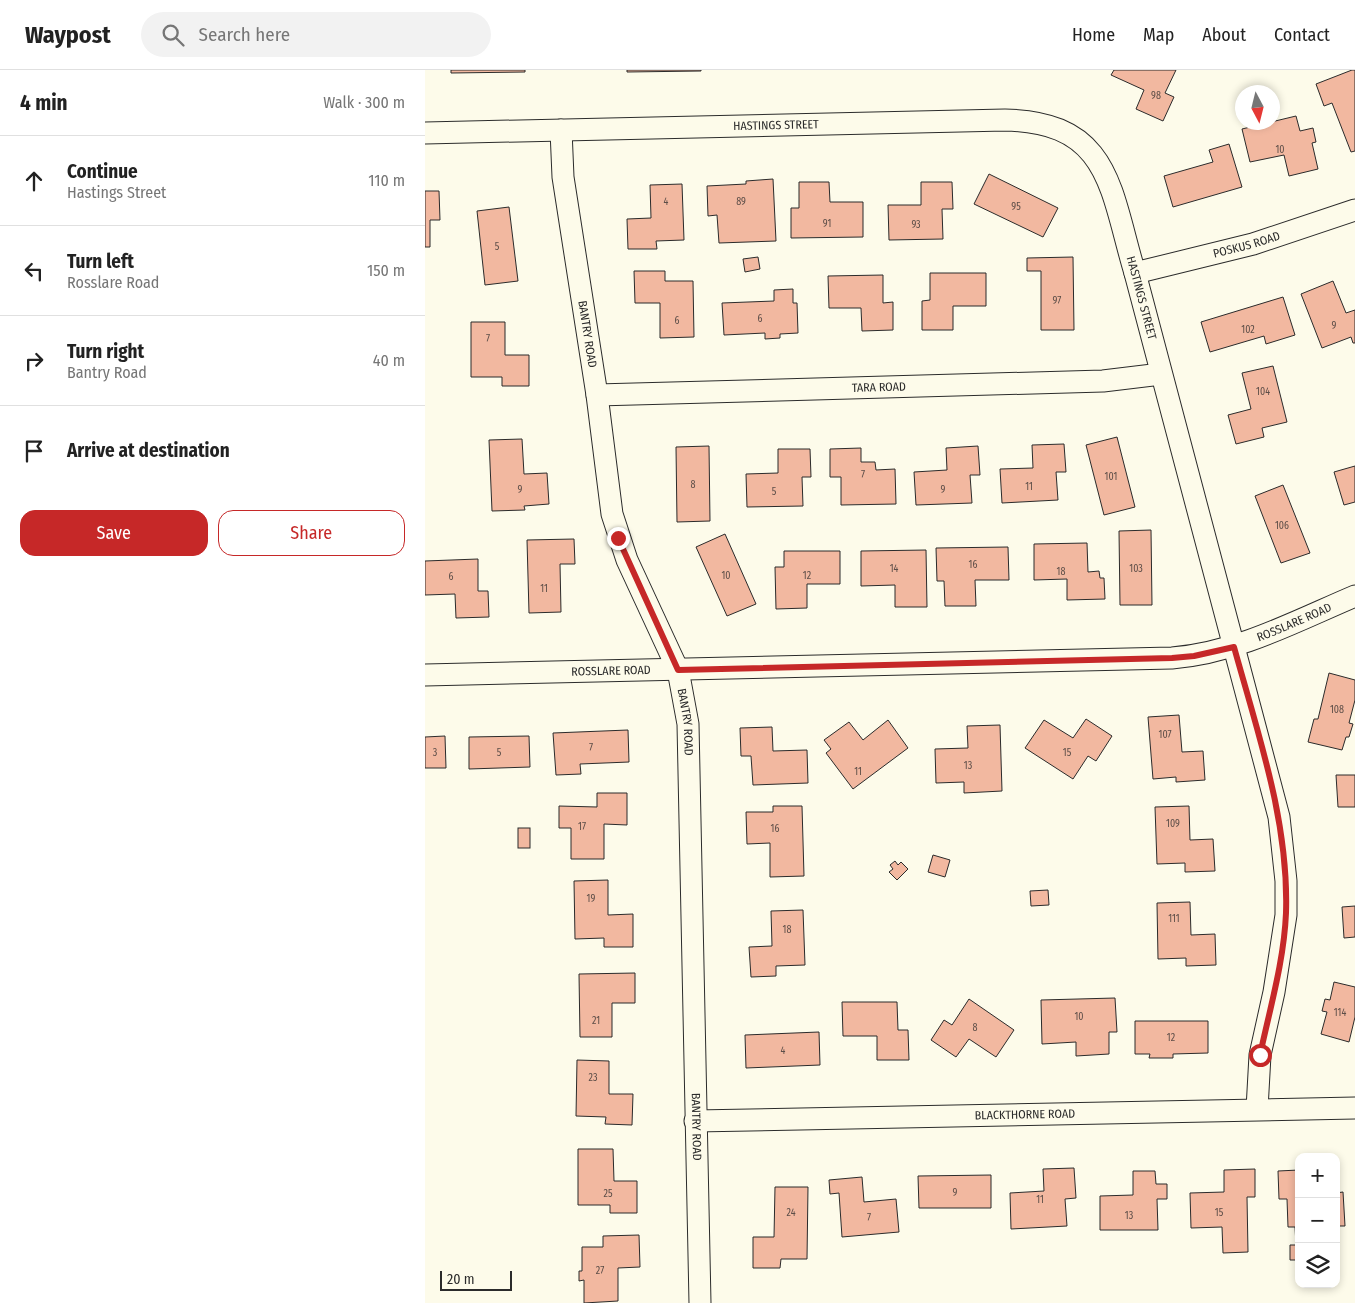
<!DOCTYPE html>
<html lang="en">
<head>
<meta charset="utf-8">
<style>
  body { margin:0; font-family:"Fira Sans Condensed",sans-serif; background:#f2f2f2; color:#222 }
  .controls { position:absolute; right:15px; bottom:15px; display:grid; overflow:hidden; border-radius:10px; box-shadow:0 2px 8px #0003 }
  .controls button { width:45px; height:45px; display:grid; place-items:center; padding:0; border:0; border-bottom:1px solid #e0e0e0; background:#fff; color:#222; font:25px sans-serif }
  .compass { position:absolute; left:810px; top:15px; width:45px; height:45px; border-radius:50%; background:#fff; box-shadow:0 2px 8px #0003; rotate:173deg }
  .scale { position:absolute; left:15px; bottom:12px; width:72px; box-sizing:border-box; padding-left:5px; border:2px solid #2b2b2b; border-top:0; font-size:14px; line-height:18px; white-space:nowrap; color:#2b2b2b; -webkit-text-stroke:4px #fdfbea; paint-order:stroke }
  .stop { position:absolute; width:15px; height:15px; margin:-11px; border:4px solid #c62828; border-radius:50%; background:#fff }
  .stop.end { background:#c62828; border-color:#fff; box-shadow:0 1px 5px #0008 }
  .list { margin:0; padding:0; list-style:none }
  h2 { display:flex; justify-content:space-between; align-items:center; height:65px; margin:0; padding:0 20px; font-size:21px }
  h2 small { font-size:16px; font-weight:400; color:#767676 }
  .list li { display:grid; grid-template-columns:32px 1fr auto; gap:15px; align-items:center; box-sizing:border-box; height:90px; padding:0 20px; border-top:1px solid #e0e0e0 }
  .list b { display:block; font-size:19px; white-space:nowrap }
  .list p { margin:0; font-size:16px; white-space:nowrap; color:#767676 }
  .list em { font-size:16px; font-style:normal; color:#767676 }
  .actions { display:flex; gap:10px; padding:15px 20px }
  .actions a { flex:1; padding:11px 0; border:1px solid #c62828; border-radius:15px; text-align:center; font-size:18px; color:#c62828 }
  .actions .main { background:#c62828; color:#fff }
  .icon { flex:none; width:28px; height:28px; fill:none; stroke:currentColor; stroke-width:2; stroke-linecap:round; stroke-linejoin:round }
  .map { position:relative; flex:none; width:930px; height:1233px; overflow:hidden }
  header { display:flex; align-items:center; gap:30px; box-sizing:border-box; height:70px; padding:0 25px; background:#fff; border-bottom:1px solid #e0e0e0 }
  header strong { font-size:24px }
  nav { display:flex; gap:28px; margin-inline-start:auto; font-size:18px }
  .search { width:350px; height:45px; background:#f2f2f2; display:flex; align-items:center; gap:12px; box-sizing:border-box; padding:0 18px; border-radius:28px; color:#767676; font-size:19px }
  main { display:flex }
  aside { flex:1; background:#fff }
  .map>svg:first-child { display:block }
  .building { fill:#f2b8a0; stroke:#2b2b2b }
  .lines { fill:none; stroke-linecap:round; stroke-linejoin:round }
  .street-casing { stroke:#2b2b2b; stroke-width:23 }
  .street { stroke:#fdfbea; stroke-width:21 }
  .route { stroke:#c62828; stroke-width:6 }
  .labels { text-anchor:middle; stroke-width:4; stroke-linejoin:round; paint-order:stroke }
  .number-label { font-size:10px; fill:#5d4e48 }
  .street-label { font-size:12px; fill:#2b2b2b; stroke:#fdfbea }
</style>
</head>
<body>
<header>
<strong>Waypost</strong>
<div class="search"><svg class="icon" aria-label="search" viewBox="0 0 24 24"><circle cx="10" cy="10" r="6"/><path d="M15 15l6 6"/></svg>Search here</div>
<nav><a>Home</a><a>Map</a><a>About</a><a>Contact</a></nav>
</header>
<main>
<aside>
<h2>4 min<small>Walk · 300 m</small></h2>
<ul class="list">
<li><svg class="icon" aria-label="ahead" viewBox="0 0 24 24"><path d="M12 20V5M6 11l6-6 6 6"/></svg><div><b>Continue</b><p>Hastings Street</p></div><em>110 m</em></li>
<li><svg class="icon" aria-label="left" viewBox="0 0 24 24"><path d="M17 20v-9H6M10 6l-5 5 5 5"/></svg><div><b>Turn left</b><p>Rosslare Road</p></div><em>150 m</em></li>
<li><svg class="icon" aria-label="right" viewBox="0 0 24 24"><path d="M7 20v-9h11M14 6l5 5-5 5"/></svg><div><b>Turn right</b><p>Bantry Road</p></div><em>40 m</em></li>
<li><svg class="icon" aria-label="arrive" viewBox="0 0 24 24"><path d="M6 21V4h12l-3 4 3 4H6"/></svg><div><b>Arrive at destination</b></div></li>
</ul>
<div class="actions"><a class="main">Save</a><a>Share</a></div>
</aside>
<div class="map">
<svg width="930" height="1233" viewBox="0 0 930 1233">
  <rect width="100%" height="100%" fill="#fdfbea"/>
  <g class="building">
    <path d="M26,0H100V2L26,3Z"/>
    <path d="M202,0H276V1L202,2Z"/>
    <path d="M689,0H751L740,23L749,27L738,51L711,39L719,20L686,5Z"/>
    <path d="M927,0H930V81L926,82L907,33L899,36L891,14Z"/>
    <path d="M871,46L875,61L888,58L891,72L887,73L893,99L864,106L859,85L825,92L817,59Z"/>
    <path d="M804,74L817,117L748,137L739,106L788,92L784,80Z"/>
    <path d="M564,104L633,138L618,167L549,134Z"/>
    <path d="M348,109L351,171L294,173L292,145L283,146L282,116L321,114V111Z"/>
    <path d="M374,112H404L405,132H438V167L366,168V138H374Z"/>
    <path d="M496,112H527L528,139H517L518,169L464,170L463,135H496Z"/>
    <path d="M257,114L259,170L231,171L232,179H203L202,149L226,148L225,115Z"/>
    <path d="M0,121H14L15,150H5V177H0Z"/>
    <path d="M84,137L93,211L60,215L52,141Z"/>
    <path d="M333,187L335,199L320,202L318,189Z"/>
    <path d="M648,187L649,260H616V201H602V188Z"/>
    <path d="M209,201H240V211H268L269,267L235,268V233H210Z"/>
    <path d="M505,203H561V236H528V260H497V231L505,230Z"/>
    <path d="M458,205V233L468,232V260L437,261L436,238H404L403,206Z"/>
    <path d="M908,211L921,243L930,240V273H928L926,267L897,278L876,224Z"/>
    <path d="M368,219V233H372L373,263L355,264V268L340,269V263L299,265L297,233L349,231V220Z"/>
    <path d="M858,227L870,265L841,274L839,266L785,282L776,252Z"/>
    <path d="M46,252H80V285H104V316H77V307H46Z"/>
    <path d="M848,296L862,352L837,358L839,367L811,374L803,345L826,339L817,303Z"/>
    <path d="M692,367L710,437L679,445L661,375Z"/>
    <path d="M97,369L99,404L122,403L124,434L99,436L100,440L67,441L64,370Z"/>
    <path d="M639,374L641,402H631L633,430L577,433L575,399L608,398L607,375Z"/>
    <path d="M284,376L285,451L252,452L251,377Z"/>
    <path d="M553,376L555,405H545L547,433L491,435L489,402L522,400L521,378Z"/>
    <path d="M436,378V392H450L451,400L470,399L471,434L416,435V407H405V379Z"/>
    <path d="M353,379H385L386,407H377L378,436L322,437L321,404L353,403Z"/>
    <path d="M930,396V432L919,435L909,402Z"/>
    <path d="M858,415L885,483L856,493L830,426Z"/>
    <path d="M726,460L727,535H695L694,461Z"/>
    <path d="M300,464L331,534L302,546L271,477Z"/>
    <path d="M149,469L150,494H135L136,542L104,543L102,470Z"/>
    <path d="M662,473L663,502L674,501L675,508H679L680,529L642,530V509L609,510V474Z"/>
    <path d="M583,477L584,510H550L551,536H520L519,511H512L511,478Z"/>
    <path d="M501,480L502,537H470V515L436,516V481Z"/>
    <path d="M359,481H415V514H382V538L351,539L350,497H359Z"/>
    <path d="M53,489V521H63L64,547L31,548L30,524L0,525V491Z"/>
    <path d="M904,603L930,610V630L924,653L928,654L924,667H921L917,680L883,672L889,649H893Z"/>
    <path d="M754,645L757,682L778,681L780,710L751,712V707L728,709L723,647Z"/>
    <path d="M661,649L687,666L671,691L663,686L648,709L600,678L619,650L648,668Z"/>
    <path d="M463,650L483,678L428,719L401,683L406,679L399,670L424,652L438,670Z"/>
    <path d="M575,655L577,721L539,723V712L511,713L510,679L543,678L542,656Z"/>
    <path d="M347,657L348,681L382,680L383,713L328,715L326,686H316L315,658Z"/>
    <path d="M203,660L204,692L155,694L156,704L131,705L128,663Z"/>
    <path d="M20,666L21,698H0V667Z"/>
    <path d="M104,666L105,697L44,699V667Z"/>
    <path d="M911,705H930V737H913Z"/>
    <path d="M172,723H202V755L179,754V789H146V758H134V736L172,737Z"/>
    <path d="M348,736H377L379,806L345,807V773L322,774L321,742H348Z"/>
    <path d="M764,736L765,770L788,769L790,801L760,802V793L732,794L730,737Z"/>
    <rect x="93" y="758" width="12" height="20"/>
    <path d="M508,785L525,790L520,807L503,802Z"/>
    <path d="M470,791L473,795L476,792L483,799L472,810L464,802L468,799L465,795Z"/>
    <path d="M183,810V845L208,844V877H179V868L150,869L149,811Z"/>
    <path d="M623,820L624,835L606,836L605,821Z"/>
    <path d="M765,832L766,865L790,864L791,895L761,896V888L733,889L732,833Z"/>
    <path d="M930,836V867L919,868L917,837Z"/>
    <path d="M378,840L380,895L351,896V906L326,907L324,877L347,876L346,841Z"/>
    <path d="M210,903V933H187V967H155L154,904Z"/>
    <path d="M909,912L930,917V947L924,972L896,964L902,942L897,941L900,929L905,930Z"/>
    <path d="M690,928L692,962H684V984L651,986V972L617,974L616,930Z"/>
    <path d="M544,929L589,960L571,987L544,969L531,987L506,970L519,950L527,955Z"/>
    <path d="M417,932H472L473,960H483L484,990H452V966H418Z"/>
    <path d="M710,951H783V983L748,984V988H724L725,984H710Z"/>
    <path d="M394,962L395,995L321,998L320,965Z"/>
    <path d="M152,990L184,991V1024H208L207,1055L180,1054L181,1047L151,1046Z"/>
    <path d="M153,1079H188L189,1111H212V1143H185V1135H153Z"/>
    <path d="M649,1098L651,1128L640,1129L642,1156L586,1159L585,1123L619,1121L618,1099Z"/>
    <path d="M830,1099V1127H822L823,1182L798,1183L797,1157L766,1158L765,1123L799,1122V1100Z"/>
    <path d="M874,1100V1190H865V1175H871L870,1157H863L862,1129H854L853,1101Z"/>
    <path d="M708,1101H730L731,1114H742V1129H732L733,1160H675V1126L708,1125Z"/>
    <path d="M566,1105V1138H494L493,1106Z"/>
    <path d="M437,1107L439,1132L471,1129L474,1162L417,1167L414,1123L405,1124L404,1110Z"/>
    <path d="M350,1117H383L382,1189H356L355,1198H328V1167H349Z"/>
    <path d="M918,1122L920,1156H911V1123Z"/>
    <path d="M214,1165L215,1197L193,1198V1231L159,1233V1210L154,1211V1201H157V1177H178V1166Z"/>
  </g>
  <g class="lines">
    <defs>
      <g id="street">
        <path id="s1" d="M136,60L138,107L172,325L187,444L202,490L253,600L263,654L275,1233"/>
        <path id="s2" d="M0,63L580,50C686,52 685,120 710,203L854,747L861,811V845L849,922L835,985L832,1039"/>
        <path id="s3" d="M710,203L828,174L930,140"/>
        <path id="s4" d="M172,325L678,311L736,304"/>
        <path id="s5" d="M0,605L747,588C812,583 871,551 930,526"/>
        <path id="s6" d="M270,1051L930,1038"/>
      </g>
    </defs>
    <use href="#street" class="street-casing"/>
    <use href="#street" class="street"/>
  </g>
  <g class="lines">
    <path class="route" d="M193,468L253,600L747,588L769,586L809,577C833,664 864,752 861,843C859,891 845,938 835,985"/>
  </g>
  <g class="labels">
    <g class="number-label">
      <text x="731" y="29">98</text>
      <text x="855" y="83">10</text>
      <text x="241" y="135">4</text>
      <text x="316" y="135">89</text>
      <text x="591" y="140">95</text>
      <text x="402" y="157">91</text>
      <text x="491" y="158">93</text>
      <text x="72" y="180">5</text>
      <text x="632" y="234">97</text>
      <text x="335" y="252">6</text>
      <text x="252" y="254">6</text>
      <text x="909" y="259">9</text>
      <text x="823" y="263">102</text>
      <text x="63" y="272">7</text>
      <text x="838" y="325">104</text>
      <text x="438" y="408">7</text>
      <text x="686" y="410">101</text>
      <text x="268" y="418">8</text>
      <text x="604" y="420">11</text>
      <text x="95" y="423">9</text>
      <text x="518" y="423">9</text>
      <text x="349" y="425">5</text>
      <text x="857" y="459">106</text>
      <text x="548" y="498">16</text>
      <text x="469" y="502">14</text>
      <text x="711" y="502">103</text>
      <text x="636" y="505">18</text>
      <text x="301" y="509">10</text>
      <text x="382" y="509">12</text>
      <text x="26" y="510">6</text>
      <text x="119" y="522">11</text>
      <text x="912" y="643">108</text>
      <text x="740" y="668">107</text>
      <text x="166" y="681">7</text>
      <text x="10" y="686">3</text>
      <text x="74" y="686">5</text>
      <text x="642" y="686">15</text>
      <text x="543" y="699">13</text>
      <text x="433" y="705">11</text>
      <text x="748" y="757">109</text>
      <text x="157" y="760">17</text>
      <text x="350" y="762">16</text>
      <text x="166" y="832">19</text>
      <text x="749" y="852">111</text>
      <text x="362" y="863">18</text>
      <text x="915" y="946">114</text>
      <text x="654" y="950">10</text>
      <text x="171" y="954">21</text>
      <text x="550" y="961">8</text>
      <text x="746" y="971">12</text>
      <text x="358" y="984">4</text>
      <text x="168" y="1011">23</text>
      <text x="530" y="1126">9</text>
      <text x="183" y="1127">25</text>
      <text x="615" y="1133">11</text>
      <text x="366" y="1146">24</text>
      <text x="794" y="1146">15</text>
      <text x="704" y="1149">13</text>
      <text x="444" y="1151">7</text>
      <text x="175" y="1204">27</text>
    </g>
    <g class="street-label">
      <text dy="4" stroke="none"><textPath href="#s2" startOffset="351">HASTINGS STREET</textPath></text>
      <text dy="4" stroke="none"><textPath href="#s3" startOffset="115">POSKUS ROAD</textPath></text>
      <text dy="4" stroke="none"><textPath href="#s2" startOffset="830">HASTINGS STREET</textPath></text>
      <text dy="4" stroke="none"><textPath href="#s1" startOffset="206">BANTRY ROAD</textPath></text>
      <text dy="4" stroke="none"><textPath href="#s4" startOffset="282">TARA ROAD</textPath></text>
      <text dy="4" stroke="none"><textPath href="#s5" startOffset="875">ROSSLARE ROAD</textPath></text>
      <text dy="4" stroke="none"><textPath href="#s5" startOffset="186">ROSSLARE ROAD</textPath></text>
      <text dy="4" stroke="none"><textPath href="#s1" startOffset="610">BANTRY ROAD</textPath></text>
      <text dy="4" stroke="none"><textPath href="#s6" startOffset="330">BLACKTHORNE ROAD</textPath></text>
      <text dy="4" stroke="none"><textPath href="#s1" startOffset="1015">BANTRY ROAD</textPath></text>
    </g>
  </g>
</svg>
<div class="controls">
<button>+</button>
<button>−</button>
<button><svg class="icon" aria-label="layers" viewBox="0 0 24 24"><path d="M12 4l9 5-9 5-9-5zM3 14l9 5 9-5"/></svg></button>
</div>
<svg class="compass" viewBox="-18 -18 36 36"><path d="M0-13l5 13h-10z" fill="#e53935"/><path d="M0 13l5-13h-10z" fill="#767676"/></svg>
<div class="scale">20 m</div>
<div class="stop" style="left:835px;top:985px"></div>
<div class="stop end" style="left:193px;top:468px"></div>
</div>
</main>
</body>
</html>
